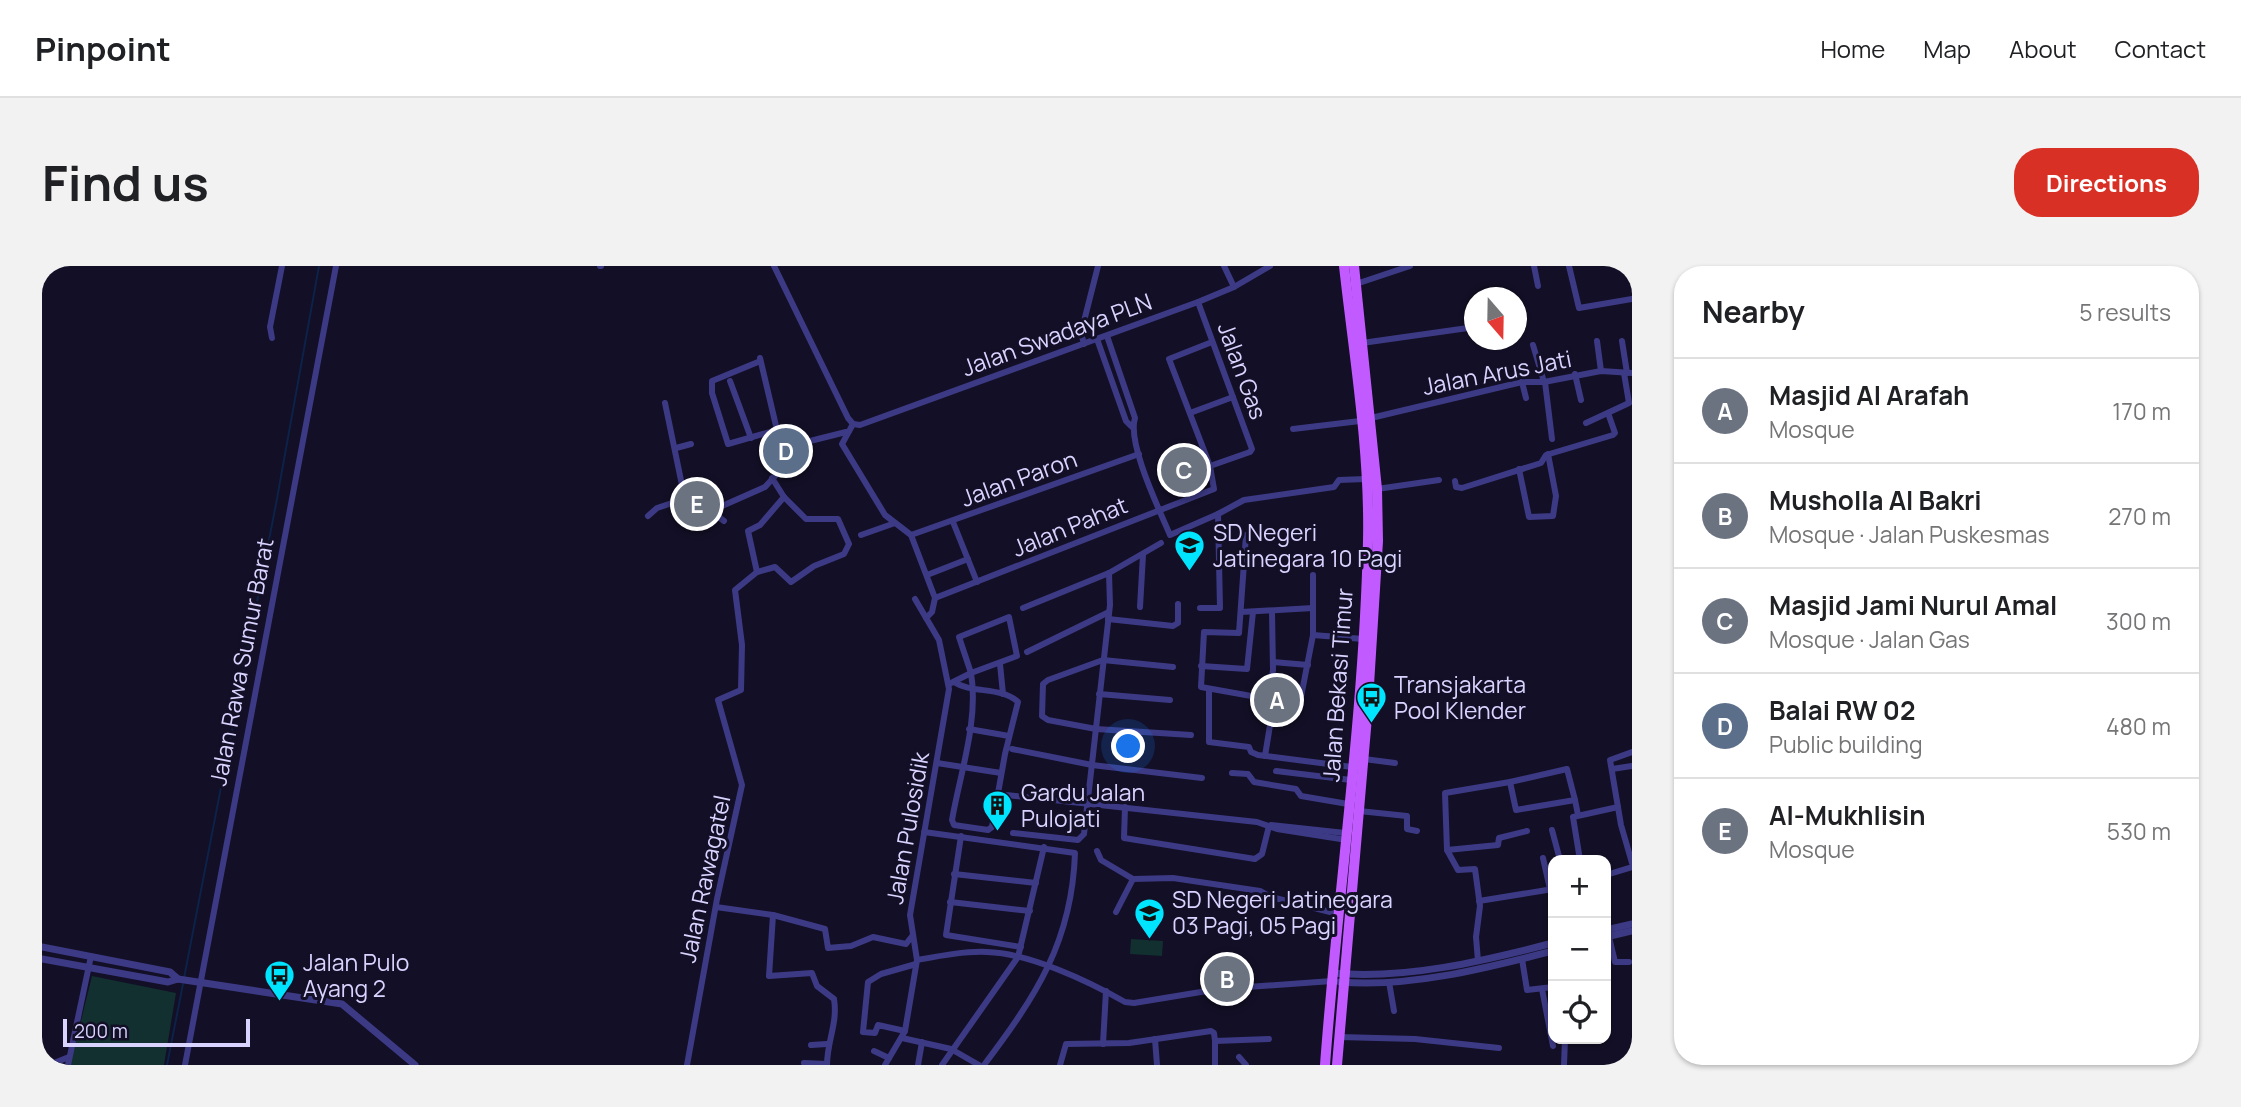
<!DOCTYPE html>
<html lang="en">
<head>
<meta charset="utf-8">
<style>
  body { margin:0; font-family:Manrope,sans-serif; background:#f2f2f2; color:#202124 }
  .controls { position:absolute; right:21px; bottom:21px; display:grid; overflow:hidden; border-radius:14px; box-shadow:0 2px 5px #0004 }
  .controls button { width:63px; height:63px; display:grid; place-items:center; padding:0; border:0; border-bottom:2px solid #e0e0e0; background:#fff; color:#202124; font:35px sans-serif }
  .compass { position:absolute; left:1422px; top:21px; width:63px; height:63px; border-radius:50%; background:#fff; box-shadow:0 2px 5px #0004; rotate:160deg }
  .scale { position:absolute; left:21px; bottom:18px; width:187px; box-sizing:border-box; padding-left:7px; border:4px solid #d9d4ff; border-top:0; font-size:19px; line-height:24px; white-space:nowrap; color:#d9d4ff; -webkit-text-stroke:5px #130f26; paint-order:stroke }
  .you { position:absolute; left:1087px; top:481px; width:24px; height:24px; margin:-18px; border:5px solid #fff; border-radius:50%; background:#1a73e8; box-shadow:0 0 0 10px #1a73e833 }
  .badge { display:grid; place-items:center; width:46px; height:46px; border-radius:50%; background:#d93025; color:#fff; font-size:23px; font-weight:700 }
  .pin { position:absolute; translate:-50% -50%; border:4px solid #fff; box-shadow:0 2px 7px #0006 }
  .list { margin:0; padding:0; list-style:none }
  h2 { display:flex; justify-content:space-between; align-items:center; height:91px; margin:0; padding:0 28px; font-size:30px }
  h2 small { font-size:23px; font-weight:400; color:#757577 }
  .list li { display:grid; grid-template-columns:46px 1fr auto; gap:21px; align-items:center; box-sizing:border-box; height:105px; padding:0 28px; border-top:2px solid #e0e0e0 }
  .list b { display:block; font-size:26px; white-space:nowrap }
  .list p { margin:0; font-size:23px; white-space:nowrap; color:#757577 }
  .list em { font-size:23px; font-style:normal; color:#757577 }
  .icon { flex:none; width:38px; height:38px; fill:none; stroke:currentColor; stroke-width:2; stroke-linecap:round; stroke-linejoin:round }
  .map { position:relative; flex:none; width:1590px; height:799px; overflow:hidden; border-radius:28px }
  header { display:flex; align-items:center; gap:42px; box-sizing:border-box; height:98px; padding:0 35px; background:#fff; border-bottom:2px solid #e0e0e0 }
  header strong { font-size:33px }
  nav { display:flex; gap:38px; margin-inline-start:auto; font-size:24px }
  .intro { display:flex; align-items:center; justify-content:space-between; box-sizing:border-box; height:168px; padding:0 42px }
  h1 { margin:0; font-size:49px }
  .button { padding:18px 32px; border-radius:28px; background:#d93025; color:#fff; font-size:24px; font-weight:700 }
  main { display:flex; gap:42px; padding:0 42px }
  aside { flex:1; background:#fff; border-radius:28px; box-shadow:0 2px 5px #0004 }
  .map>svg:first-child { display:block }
  .green { fill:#12302f }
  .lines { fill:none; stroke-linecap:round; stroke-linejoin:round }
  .stream { stroke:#0c2248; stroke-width:2 }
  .minor { stroke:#3d3a85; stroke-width:6 }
  .tertiary { stroke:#3d3a85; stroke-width:7 }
  .primary { stroke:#c25bff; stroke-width:10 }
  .labels { text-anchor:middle; stroke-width:6; stroke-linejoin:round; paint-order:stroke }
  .street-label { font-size:23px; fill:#d9d4ff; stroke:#130f26 }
  .poi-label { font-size:23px; fill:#d9d4ff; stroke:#130f26; text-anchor:start }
</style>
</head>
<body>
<header>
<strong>Pinpoint</strong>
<nav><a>Home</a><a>Map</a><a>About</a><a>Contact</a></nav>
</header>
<div class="intro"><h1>Find us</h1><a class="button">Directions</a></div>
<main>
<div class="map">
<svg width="1590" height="799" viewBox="0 0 1590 799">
  <rect width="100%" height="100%" fill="#130f26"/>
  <g class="green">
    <path d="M1089,673L1121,675L1120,690L1088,688Z"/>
    <path d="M50,710L134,727L122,799H28Z"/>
  </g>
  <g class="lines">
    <g class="stream">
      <path d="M142,712L234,238L277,0"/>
      <path d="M125,799L141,718"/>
    </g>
    <g class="minor">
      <path d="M558,0H559"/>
      <path d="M732,0L806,152L811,158L818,159L1156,36L1192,21L1228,0"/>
      <path d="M1182,0L1192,21"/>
      <path d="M1492,0L1496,20"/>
      <path d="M1527,0L1537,42L1590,33"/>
      <path d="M1314,18L1368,0"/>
      <path d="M1156,36L1210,183L1208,186L1168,200"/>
      <path d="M1065,70L1093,152C1085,177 1117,243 1128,269L1176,248"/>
      <path d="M230,72L228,61L240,0"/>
      <path d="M1055,73L1084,155L1090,161"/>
      <path d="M1555,75L1559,105"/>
      <path d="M1580,75L1585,107"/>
      <path d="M1320,77L1433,61"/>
      <path d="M1042,78L1039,67L1056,0"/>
      <path d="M1491,79L1502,116"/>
      <path d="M718,92L735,164"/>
      <path d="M716,96L670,115V127L686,178L735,164L745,197"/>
      <path d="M1533,108L1539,134"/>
      <path d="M688,115L709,172"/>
      <path d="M1480,116L1484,132"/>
      <path d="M1503,116L1510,173"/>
      <path d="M623,137L641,224V231L636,235"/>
      <path d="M1148,147L1191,131"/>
      <path d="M1329,152L1480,116H1502L1559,105L1590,107"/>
      <path d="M1544,157L1587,137L1582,107"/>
      <path d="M811,158L800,178L843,249L869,269L893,332L890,346L884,352"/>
      <path d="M1251,163L1318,155"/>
      <path d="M634,182L649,178"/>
      <path d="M1477,203L1487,251L1511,250L1514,230L1506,188"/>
      <path d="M1413,215L1414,221L1420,222L1499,197L1504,189L1571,169L1573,167L1566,147"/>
      <path d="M1335,223L1397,214"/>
      <path d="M669,245L682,255"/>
      <path d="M606,250L615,242L636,235L647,247L662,248L723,221L745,197L756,178L804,166"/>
      <path d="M911,256L935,316"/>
      <path d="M819,269L853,257"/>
      <path d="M869,269L1097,188"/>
      <path d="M1204,269L1197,367L1162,366L1159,421L1226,433L1231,404L1230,346"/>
      <path d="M715,306L706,265L718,259L742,231"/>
      <path d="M885,309L926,293"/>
      <path d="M893,332L1172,223L1168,200L1127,93L1170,76"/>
      <path d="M1098,341L1101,289"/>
      <path d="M981,342L1067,307L1119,277"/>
      <path d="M1158,342H1178L1176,248L1202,234L1292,221L1297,214L1324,213"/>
      <path d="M1199,346L1271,342"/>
      <path d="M1066,353L1131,360L1136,357V338"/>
      <path d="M1271,369L1321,373"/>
      <path d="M985,386L1067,346"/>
      <path d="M1231,396L1266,399"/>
      <path d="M958,398L961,428"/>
      <path d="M1159,400L1205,403L1211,346"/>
      <path d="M1131,401L1061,394L1006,414L1001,418L1000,450L1006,454L1054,463L1149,469"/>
      <path d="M907,418L929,407L917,371L967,351L975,390L929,407C937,454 918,508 910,554L912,559L946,564L950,561L963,488L976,436C959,420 930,428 912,416"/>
      <path d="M1229,420L1260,426"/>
      <path d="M1167,423V476L1207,481L1209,486L1216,489L1310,501"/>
      <path d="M1057,428L1128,434"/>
      <path d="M1258,436L1271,369V309"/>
      <path d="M927,463L967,470"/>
      <path d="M970,483L1050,499L1160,512"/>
      <path d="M1590,486L1568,494L1579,559L1590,597"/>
      <path d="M1223,490L1230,447"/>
      <path d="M1322,493L1353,497"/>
      <path d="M895,497L959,507"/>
      <path d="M1570,503L1590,500"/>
      <path d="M1234,505L1309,514"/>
      <path d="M1190,507L1206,508L1212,516L1254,523L1259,530L1306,538"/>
      <path d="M1468,516L1525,503L1533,534"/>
      <path d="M964,529L1215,556L1235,563L1305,574"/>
      <path d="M1083,541L1082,572L1213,593L1220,588L1227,560"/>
      <path d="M1317,545L1365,550V563L1375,565"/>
      <path d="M1229,559L1303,567"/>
      <path d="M1510,564L1518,594"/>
      <path d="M882,566L1033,587C1030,676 994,730 942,799"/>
      <path d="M971,567L1036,574L1042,568L1068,339L1067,307"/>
      <path d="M919,570L904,669L979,681"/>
      <path d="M1405,584L1456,579L1457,572L1485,565"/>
      <path d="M1055,585L1059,594L1091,613"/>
      <path d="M1501,592L1508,623"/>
      <path d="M1538,594L1531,551L1576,541"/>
      <path d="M912,608L994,617"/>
      <path d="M1564,609L1590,601"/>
      <path d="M1437,635L1511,623"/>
      <path d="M908,636L988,645"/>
      <path d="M674,641L731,649L783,663L786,682L809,680L831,671L864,678L871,669"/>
      <path d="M1074,646L1091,613L1131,612L1218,625L1229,631L1296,648"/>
      <path d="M731,649L727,710L770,707L775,720L792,733C796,757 785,775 785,799"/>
      <path d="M1567,671L1573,696H1587"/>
      <path d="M1480,693L1485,724L1511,721"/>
      <path d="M875,694C897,690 923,685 945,686C987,687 1046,715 1083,736L1092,737L1177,723L1290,715"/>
      <path d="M1436,695L1434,671L1438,640L1433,603L1416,604L1405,584L1403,527L1468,516L1474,544L1533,534L1536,549"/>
      <path d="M1347,716L1352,745"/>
      <path d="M1500,723L1511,780"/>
      <path d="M863,765L836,759L833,767L821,766L826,716L839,708L874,698"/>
      <path d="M1297,771L1373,773L1457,782"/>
      <path d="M860,772L909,783L937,799"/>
      <path d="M1113,773L1115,799"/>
      <path d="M1173,775V799"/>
      <path d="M1061,778L1064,725"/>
      <path d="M769,779L785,778"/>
      <path d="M832,785L847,792"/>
      <path d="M1197,791L1204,799"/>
      <path d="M762,797L785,798"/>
      <path d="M7,799L27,791"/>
      <path d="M26,799L49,690"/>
      <path d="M143,799L294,0"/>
      <path d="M645,799L675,633L700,519L676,434L699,424L700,379L693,324L715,306L733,301L749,316L772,300L802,288L807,278L796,253H764L742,231L730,212"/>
      <path d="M843,799L863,765L875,694L868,649L907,423L897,374L873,333"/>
      <path d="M876,799L880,776"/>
      <path d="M900,799L976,691L1002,581"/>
      <path d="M1018,799L1024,778L1087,777L1169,765L1172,767L1173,775L1227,773"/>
      <path d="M1522,799L1523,773"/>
    </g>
    <g class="tertiary">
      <path d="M1564,664L1590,658"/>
      <path d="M1564,671L1590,665"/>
      <path d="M0,681L128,706L136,713"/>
      <path d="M0,693L126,716L136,713L300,738L373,799"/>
      <path d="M1290,707C1363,714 1441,695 1511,677"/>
      <path d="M1298,716C1368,722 1444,702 1511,685"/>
    </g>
    <g class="primary">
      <path d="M1283,799C1296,624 1322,450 1326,275C1328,184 1312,90 1302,0"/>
      <path d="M1295,799L1325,451L1336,275L1335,223L1312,0"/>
    </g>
  </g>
  <defs>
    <symbol id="school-pin" viewBox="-11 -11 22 30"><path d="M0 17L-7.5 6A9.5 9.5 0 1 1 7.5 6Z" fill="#00e5ff" stroke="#130f26"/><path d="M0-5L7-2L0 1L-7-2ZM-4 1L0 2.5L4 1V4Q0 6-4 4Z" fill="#111"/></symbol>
    <symbol id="bus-pin" viewBox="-11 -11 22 30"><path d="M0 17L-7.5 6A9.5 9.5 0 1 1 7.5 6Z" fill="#00e5ff" stroke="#130f26"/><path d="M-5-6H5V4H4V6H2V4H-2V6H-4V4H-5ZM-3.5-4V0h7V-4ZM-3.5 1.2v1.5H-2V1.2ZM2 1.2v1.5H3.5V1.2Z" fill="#111"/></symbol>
    <symbol id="building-pin" viewBox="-11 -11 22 30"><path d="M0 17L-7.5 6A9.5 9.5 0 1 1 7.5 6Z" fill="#00e5ff" stroke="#130f26"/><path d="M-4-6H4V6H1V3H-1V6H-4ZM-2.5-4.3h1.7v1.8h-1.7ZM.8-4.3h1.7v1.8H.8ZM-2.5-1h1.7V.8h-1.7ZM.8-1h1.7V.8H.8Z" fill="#111"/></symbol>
  </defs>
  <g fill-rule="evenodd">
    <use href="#school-pin" x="1130" y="262" width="35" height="47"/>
    <use href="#bus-pin" x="1312" y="414" width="35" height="47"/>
    <use href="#building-pin" x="938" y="522" width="35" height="47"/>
    <use href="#school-pin" x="1090" y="630" width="35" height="47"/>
    <use href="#bus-pin" x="220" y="692" width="35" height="47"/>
  </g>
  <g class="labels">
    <g class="street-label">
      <text transform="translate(1015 69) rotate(-20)" y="8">Jalan Swadaya PLN</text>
      <text transform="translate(1200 105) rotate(70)" y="8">Jalan Gas</text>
      <text transform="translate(1455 107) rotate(-11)" y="8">Jalan Arus Jati</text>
      <text transform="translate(977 213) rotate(-20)" y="8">Jalan Paron</text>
      <text transform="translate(1028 261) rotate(-22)" y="8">Jalan Pahat</text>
      <text transform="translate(200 396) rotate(-79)" y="8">Jalan Rawa Sumur Barat</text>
      <text transform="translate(1296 419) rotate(-86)" y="8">Jalan Bekasi Timur</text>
      <text transform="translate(866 562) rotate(-80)" y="8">Jalan Pulosidik</text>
      <text transform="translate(663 613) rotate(-78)" y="8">Jalan Rawagatel</text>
    </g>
    <g class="poi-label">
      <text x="1171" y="275">SD Negeri<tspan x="1171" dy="26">Jatinegara 10 Pagi</tspan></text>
      <text x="1352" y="427">Transjakarta<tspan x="1352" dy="26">Pool Klender</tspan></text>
      <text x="979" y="535">Gardu Jalan<tspan x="979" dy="26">Pulojati</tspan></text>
      <text x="1130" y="642">SD Negeri Jatinegara<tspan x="1130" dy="26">03 Pagi, 05 Pagi</tspan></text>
      <text x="261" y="705">Jalan Pulo<tspan x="261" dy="26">Ayang 2</tspan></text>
    </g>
  </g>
</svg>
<div class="controls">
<button>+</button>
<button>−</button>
<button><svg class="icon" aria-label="locate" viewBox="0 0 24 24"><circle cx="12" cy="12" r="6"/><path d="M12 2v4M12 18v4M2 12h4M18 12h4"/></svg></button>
</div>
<svg class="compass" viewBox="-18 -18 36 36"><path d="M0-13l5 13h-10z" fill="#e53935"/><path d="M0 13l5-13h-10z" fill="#757577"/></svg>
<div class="scale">200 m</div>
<div class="you"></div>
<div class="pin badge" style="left:1235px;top:434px;background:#6b7280">A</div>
<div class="pin badge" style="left:1185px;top:713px;background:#6b7280">B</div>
<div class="pin badge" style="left:1142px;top:204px;background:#6b7280">C</div>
<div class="pin badge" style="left:744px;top:185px;background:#5c6f8a">D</div>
<div class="pin badge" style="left:655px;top:238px;background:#6b7280">E</div>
</div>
<aside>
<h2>Nearby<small>5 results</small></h2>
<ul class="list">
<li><span class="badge" style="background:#6b7280">A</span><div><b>Masjid Al Arafah</b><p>Mosque</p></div><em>170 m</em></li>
<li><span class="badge" style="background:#6b7280">B</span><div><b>Musholla Al Bakri</b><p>Mosque · Jalan Puskesmas</p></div><em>270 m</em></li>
<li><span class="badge" style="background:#6b7280">C</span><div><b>Masjid Jami Nurul Amal</b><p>Mosque · Jalan Gas</p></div><em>300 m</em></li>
<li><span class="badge" style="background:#5c6f8a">D</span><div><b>Balai RW 02</b><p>Public building</p></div><em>480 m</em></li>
<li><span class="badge" style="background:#6b7280">E</span><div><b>Al-Mukhlisin</b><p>Mosque</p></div><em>530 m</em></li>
</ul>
</aside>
</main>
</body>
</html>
